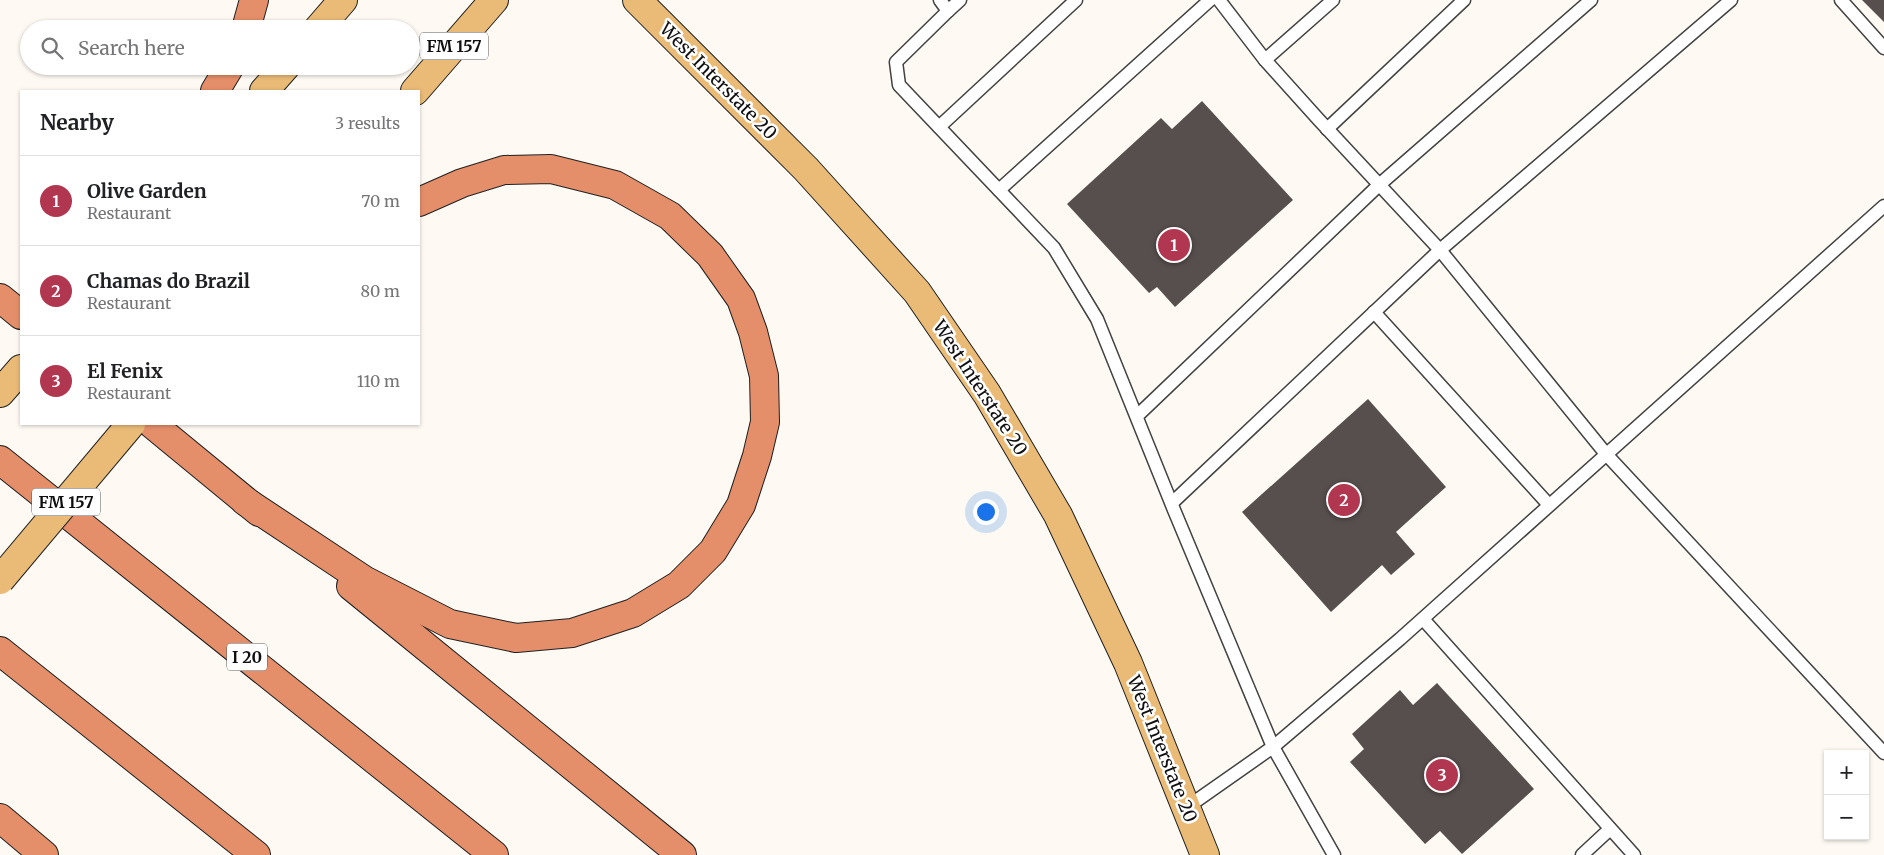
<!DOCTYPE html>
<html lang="en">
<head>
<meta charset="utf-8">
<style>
  body { margin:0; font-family:Merriweather,serif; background:#f6f6f6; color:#202124 }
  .controls { position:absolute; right:15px; bottom:15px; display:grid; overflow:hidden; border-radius:0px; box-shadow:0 1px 4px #0004 }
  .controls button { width:45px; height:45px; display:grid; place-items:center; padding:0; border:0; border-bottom:1px solid #e0e0e0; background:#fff; color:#202124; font:25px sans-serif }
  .you { position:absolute; left:985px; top:511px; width:18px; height:18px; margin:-12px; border:4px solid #fff; border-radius:50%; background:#1a73e8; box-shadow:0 0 0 8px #1a73e833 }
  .badge { display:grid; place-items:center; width:32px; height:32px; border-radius:50%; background:#b13650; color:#fff; font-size:16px; font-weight:700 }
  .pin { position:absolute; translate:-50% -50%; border:2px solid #fff; box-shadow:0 1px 5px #0006 }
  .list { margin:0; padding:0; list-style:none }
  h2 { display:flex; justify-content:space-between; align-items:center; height:65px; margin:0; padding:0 20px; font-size:21px }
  h2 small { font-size:16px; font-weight:400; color:#757577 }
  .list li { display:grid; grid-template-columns:32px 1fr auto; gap:15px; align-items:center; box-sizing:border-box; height:90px; padding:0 20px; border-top:1px solid #e0e0e0 }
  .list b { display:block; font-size:19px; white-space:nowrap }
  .list p { margin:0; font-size:16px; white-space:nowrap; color:#757577 }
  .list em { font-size:16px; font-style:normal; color:#757577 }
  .icon { flex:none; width:28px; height:28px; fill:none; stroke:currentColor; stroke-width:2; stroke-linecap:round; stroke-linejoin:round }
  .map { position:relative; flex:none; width:1884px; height:855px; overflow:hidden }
  .search { position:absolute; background:#fff; box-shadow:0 1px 4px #0004; left:20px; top:20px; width:400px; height:55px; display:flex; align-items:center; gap:12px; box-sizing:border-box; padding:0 18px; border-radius:28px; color:#757577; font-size:19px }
  .panel { position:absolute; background:#fff; box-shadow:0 1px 4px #0004; left:20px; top:90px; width:400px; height:335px; border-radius:0px }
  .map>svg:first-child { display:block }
  .building { fill:#574f4d }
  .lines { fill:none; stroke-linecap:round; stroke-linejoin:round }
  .service-casing { stroke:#424242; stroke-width:15 }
  .primary-casing { stroke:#202020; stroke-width:30 }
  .motorway-casing { stroke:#202020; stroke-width:30 }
  .service { stroke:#fff; stroke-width:12 }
  .primary { stroke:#eabb77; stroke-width:28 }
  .motorway { stroke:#e58e6a; stroke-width:28 }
  .primary-bridge-casing { stroke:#202020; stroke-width:30; stroke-linecap:butt }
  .primary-bridge { stroke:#eabb77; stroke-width:28 }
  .labels { text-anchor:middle; stroke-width:5; stroke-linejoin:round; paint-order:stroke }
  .shield { fill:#fff; stroke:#575757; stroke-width:1 }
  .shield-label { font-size:16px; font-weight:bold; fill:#0f0f0f }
  .street-label { font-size:18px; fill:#0f0f0f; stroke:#fff }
</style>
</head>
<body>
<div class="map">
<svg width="1884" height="855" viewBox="0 0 1884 855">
  <rect width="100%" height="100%" fill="#fefaf3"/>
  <g class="building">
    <path d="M1862,0H1884V22Z"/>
    <path d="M1202,101L1293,200L1175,307L1157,287L1149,293L1067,204L1161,118L1172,129Z"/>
    <path d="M1368,399L1446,487L1396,532L1415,554L1391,575L1382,565L1331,612L1242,512Z"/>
    <path d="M1437,683L1534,789L1462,854L1440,831L1425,844L1350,762L1364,749L1352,734L1400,690L1413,705Z"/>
  </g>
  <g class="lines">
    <defs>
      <g id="service">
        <path d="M940,0L948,11L896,62L899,85L1054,248L1097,319L1174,510L1273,747L1334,855"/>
        <path d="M1219,0L1265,60L1319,120L1440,250L1606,454L1884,753"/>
        <path d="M1841,0L1884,48"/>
        <path d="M948,11L960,0"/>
        <path d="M1265,60L1333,0"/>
        <path d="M939,127L1076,0"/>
        <path d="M1327,129L1464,0"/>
        <path d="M999,190L1210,0"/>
        <path d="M1374,312L1549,505"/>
        <path d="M1137,416L1379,185L1591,0"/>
        <path d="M1172,503L1440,250L1731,0"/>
        <path d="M1423,619L1634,855"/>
        <path d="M1186,808L1273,747L1400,639L1884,206"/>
        <path d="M1582,855L1610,829"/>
      </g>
      <g id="primary">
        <path d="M637,0L806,169L917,292L987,394L1058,515L1128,663L1205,855"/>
        <path d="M318,29L343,0"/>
        <path d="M264,91L286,66"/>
        <path d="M415,91L494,0"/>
        <path d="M0,393L21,369"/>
      </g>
      <g id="motorway">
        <path d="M246,29L254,0"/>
        <path d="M215,91L230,66"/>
        <path d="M0,298L21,315"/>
        <path d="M152,424L259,512"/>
        <path d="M0,460L494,855"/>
        <path d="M245,501L364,580L450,624L516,638L572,633L633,613L679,585L713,551L741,505L757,456L765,422L764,376L753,332L741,299L710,255L670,216L615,185L551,169L504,170L462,183L419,202"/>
        <path d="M351,586L682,855"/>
        <path d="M0,651L256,855"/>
        <path d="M0,818L44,855"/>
      </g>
    </defs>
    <use href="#service" class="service-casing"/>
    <use href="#primary" class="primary-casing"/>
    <use href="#motorway" class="motorway-casing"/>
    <use href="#service" class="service"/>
    <use href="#primary" class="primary"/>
    <use href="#motorway" class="motorway"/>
    <defs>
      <path id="primary-bridge" d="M0,580L131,424"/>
    </defs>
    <use href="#primary-bridge" class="primary-bridge-casing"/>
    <use href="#primary-bridge" class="primary-bridge"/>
  </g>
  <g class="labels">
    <g class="shield">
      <rect x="420" y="32.5" width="68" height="27" rx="4"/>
      <rect x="32" y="488.5" width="68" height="27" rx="4"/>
      <rect x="227" y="643.5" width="40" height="27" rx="4"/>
    </g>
    <g class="shield-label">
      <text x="454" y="52">FM 157</text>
      <text x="66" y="508">FM 157</text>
      <text x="247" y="663">I 20</text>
    </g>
    <g class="street-label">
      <text transform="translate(718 81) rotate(45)" y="6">West Interstate 20</text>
      <text transform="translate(980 388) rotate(57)" y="6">West Interstate 20</text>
      <text transform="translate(1162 749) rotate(68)" y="6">West Interstate 20</text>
    </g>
  </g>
</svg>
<div class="controls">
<button>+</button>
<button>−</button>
</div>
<div class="you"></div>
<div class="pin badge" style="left:1174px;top:245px">1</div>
<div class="pin badge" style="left:1344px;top:500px">2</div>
<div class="pin badge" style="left:1442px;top:775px">3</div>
<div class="search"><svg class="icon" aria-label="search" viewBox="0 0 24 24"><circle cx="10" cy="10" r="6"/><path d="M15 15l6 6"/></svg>Search here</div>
<section class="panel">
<h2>Nearby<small>3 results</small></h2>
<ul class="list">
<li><span class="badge">1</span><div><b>Olive Garden</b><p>Restaurant</p></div><em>70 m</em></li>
<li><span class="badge">2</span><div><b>Chamas do Brazil</b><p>Restaurant</p></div><em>80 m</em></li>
<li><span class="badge">3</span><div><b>El Fenix</b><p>Restaurant</p></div><em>110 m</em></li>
</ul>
</section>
</div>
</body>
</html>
